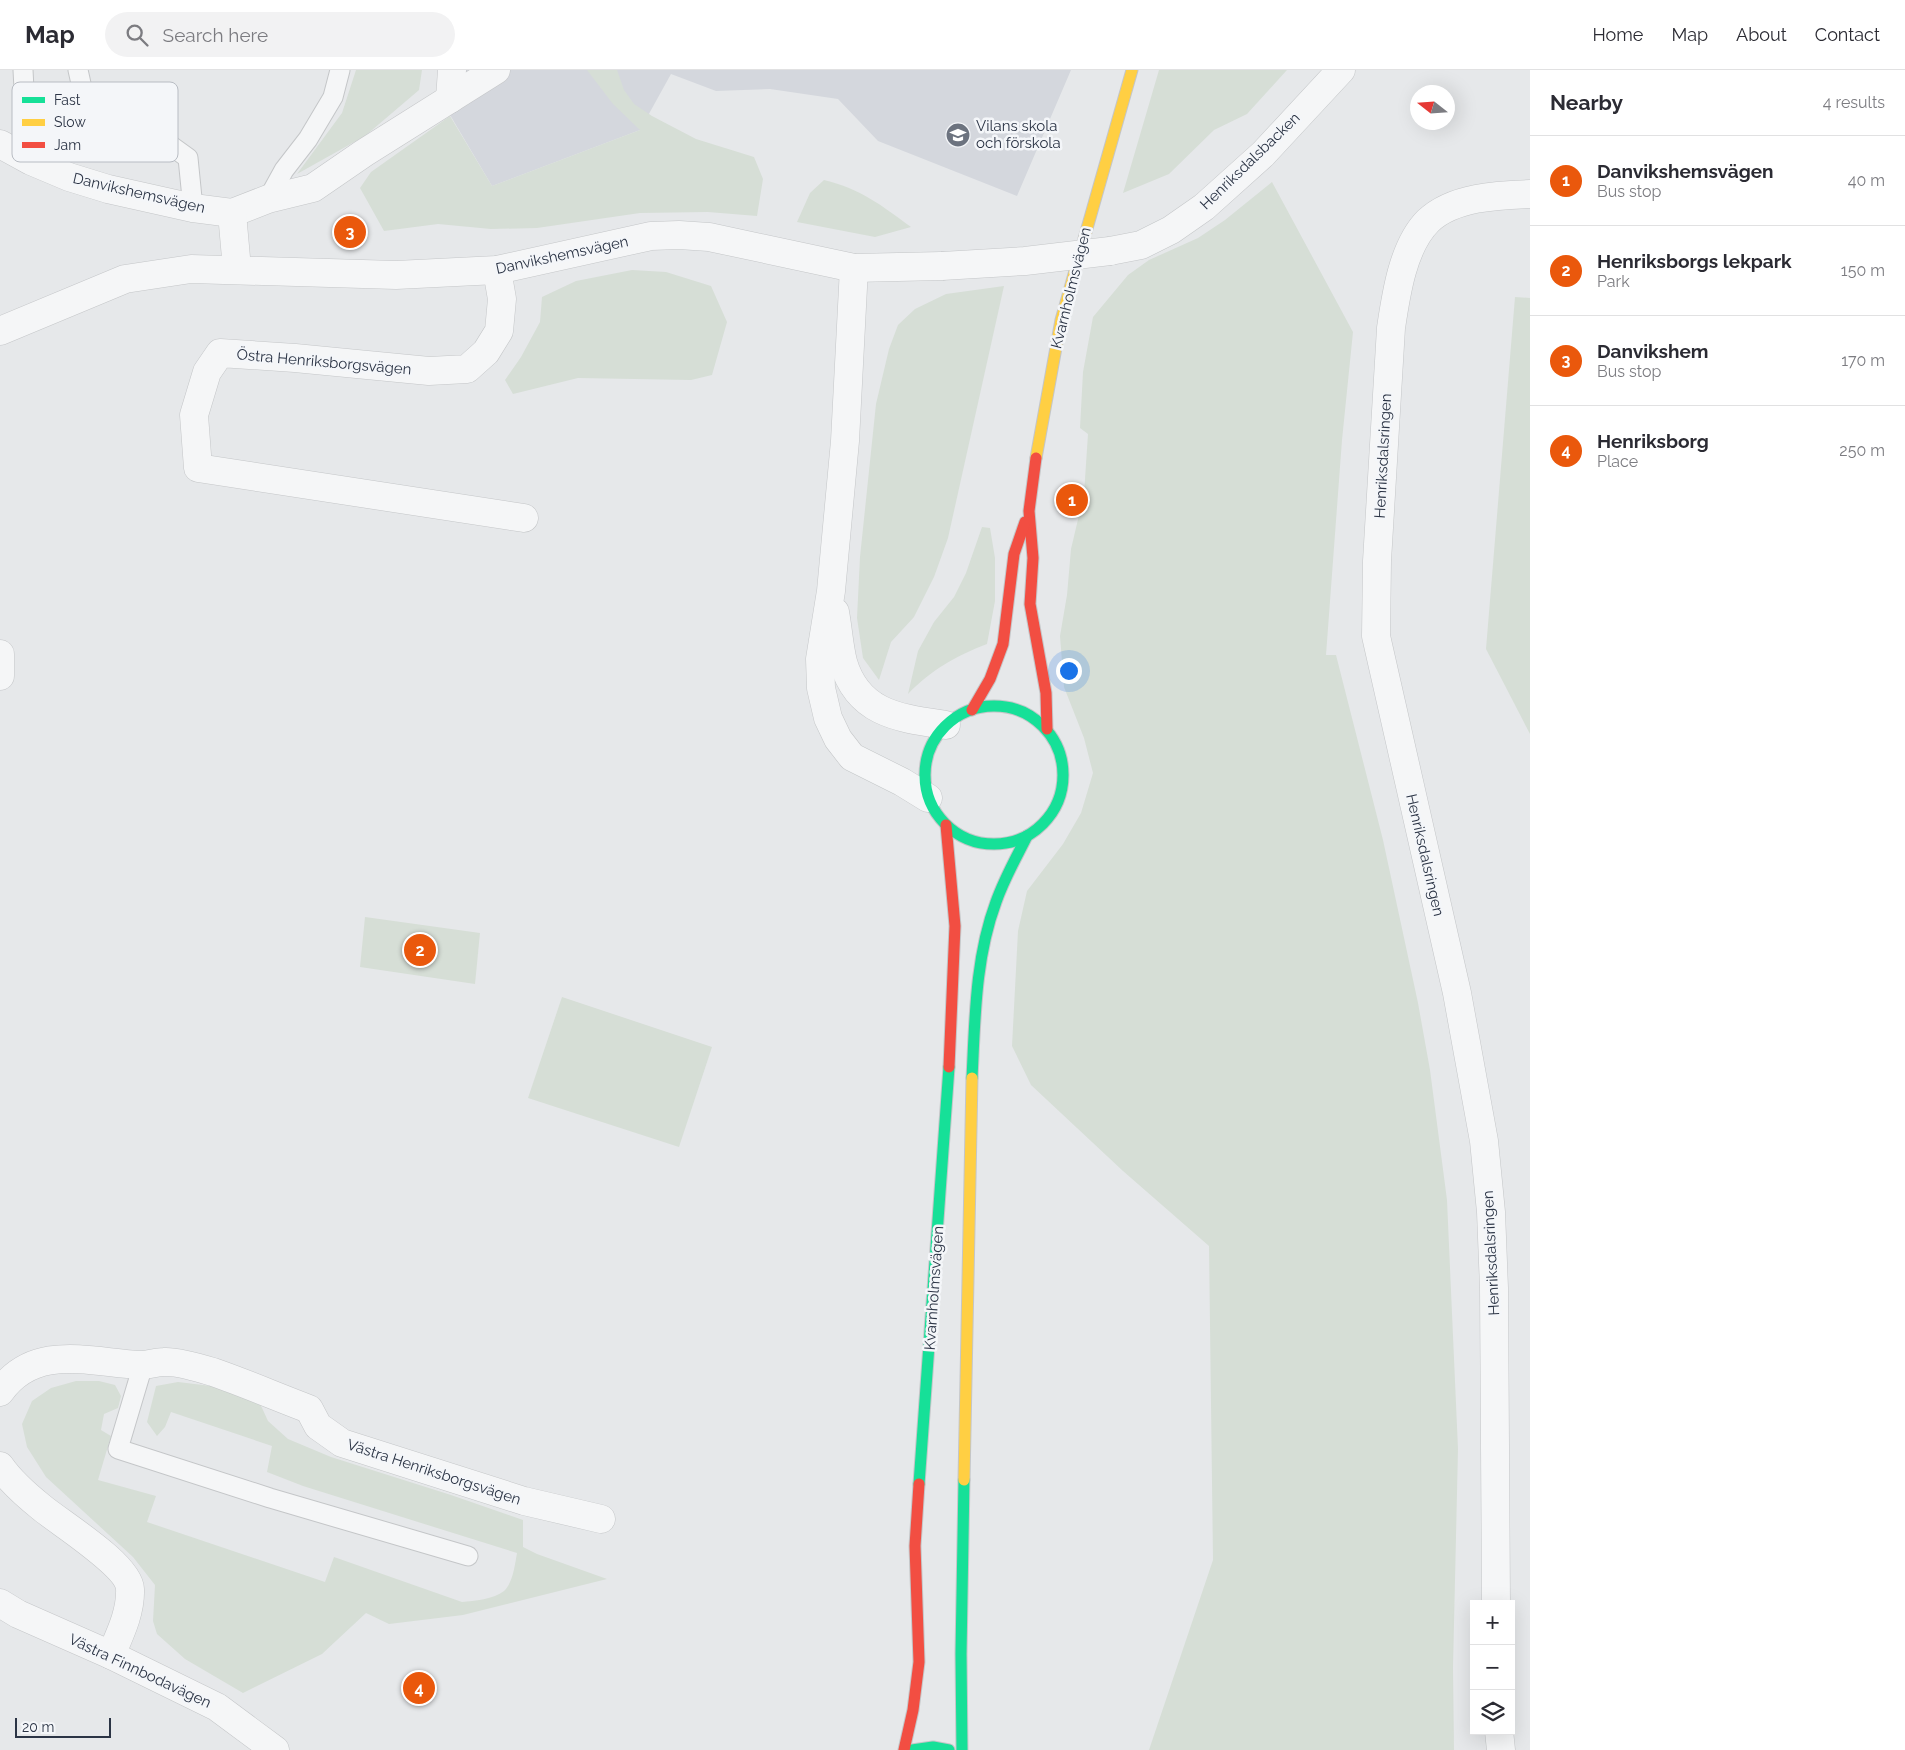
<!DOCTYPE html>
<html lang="en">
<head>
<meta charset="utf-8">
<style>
  body { margin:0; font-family:Raleway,sans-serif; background:#f2f2f3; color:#2b2b33 }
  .controls { position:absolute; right:15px; bottom:15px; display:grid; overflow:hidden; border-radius:0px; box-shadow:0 5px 20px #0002 }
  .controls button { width:45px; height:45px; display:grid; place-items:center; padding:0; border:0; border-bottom:1px solid #e1e1e2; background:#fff; color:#2b2b33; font:25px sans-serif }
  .compass { position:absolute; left:1410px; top:15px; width:45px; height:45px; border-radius:50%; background:#fff; box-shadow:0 5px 20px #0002; rotate:287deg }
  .scale { position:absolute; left:15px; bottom:12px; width:96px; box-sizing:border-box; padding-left:5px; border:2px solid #2b3445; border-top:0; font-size:14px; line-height:18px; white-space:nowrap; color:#2b3445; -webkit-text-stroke:4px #f4f6f9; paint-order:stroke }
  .you { position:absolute; left:1068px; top:600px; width:18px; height:18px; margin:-12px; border:4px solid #fff; border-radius:50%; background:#1a73e8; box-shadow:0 0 0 8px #1a73e833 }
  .badge { display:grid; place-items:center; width:32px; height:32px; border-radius:50%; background:#ea580c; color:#fff; font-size:16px; font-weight:700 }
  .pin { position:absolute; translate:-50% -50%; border:2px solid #fff; box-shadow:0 1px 5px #0006 }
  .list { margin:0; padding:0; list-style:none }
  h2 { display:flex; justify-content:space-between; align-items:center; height:65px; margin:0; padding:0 20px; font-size:21px }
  h2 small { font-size:16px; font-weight:400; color:#7c7c81 }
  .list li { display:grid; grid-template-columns:32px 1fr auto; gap:15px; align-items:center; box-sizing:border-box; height:90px; padding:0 20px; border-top:1px solid #e1e1e2 }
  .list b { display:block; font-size:19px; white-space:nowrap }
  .list p { margin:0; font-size:16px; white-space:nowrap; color:#7c7c81 }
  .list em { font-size:16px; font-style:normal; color:#7c7c81 }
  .icon { flex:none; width:28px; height:28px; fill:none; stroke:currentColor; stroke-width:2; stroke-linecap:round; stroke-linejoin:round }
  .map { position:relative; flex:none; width:1530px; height:1680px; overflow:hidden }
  header { display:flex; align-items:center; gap:30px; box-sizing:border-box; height:70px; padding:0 25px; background:#fff; border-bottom:1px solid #e1e1e2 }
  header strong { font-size:24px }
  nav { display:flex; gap:28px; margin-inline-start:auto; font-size:18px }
  .search { width:350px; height:45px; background:#f2f2f3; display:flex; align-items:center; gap:12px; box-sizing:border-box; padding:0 18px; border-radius:28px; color:#7c7c81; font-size:19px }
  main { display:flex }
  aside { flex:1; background:#fff }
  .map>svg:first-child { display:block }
  .built { fill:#d4d7dd }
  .green { fill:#d6ded6 }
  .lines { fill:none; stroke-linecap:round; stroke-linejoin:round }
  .lane-casing { stroke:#c4c6c8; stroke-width:21 }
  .street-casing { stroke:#c4c6c8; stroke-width:29 }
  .fast-casing { stroke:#c4c6c8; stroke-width:13 }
  .slow-casing { stroke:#c4c6c8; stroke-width:13 }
  .jam-casing { stroke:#c4c6c8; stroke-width:13 }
  .lane { stroke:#f5f6f7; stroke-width:19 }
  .street { stroke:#f5f6f7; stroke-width:28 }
  .fast { stroke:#16e098; stroke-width:11 }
  .slow { stroke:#ffcf43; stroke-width:11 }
  .jam { stroke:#f24e42; stroke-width:11 }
  .street-bridge-casing { stroke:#c4c6c8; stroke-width:29; stroke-linecap:butt }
  .street-bridge { stroke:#f5f6f7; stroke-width:28 }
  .labels { text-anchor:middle; stroke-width:5; stroke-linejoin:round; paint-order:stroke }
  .poi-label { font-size:15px; fill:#2b3445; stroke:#f4f6f9; text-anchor:start }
  .street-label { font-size:15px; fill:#2b3445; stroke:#f4f6f9 }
  .key { fill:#f4f6f9; stroke:#b8bcc3; stroke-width:1 }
  .key-label { font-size:14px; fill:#2b3445 }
</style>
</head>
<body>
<header>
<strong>Map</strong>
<div class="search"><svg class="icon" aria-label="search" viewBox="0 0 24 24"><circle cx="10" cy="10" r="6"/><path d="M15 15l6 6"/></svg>Search here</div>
<nav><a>Home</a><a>Map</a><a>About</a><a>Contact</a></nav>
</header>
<main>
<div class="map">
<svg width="1530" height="1680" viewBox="0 0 1530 1680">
  <rect width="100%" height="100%" fill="#e6e8ea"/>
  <path class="built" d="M441,0H1071L1017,126L878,71L838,29L770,19L716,21L671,4L640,60L492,116L443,33Z"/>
  <g class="green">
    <path d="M356,0H422L419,20L365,66L297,104L342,43Z"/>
    <path d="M587,0H617L624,20L634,34L652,46L696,69L754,87L763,109L757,146L708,142L640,143L537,158L491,159L438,154L384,161L360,118L371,102L450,46L492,116L640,60L613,34Z"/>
    <path d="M1159,0H1287L1247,44L1214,60L1169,104L1123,123Z"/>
    <path d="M824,110C861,119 881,135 911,157L875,167L797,152L810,123Z"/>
    <path d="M1272,112L1353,262L1342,370L1326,585H1336L1383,770L1418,933L1430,1000L1447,1130L1458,1379L1453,1598L1454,1680H1149L1213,1490L1209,1176L1123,1101L1031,1015L1012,976L1018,861L1027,821L1063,774L1081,743L1093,703L1084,668L1064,617L1060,566L1067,525L1071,479L1084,424L1088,364L1080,358L1083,302L1093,247L1128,205L1149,190L1198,168L1225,150Z"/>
    <path d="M632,200L666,202L711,216L727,252L712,305L691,310L578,308L513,324L505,310L521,287L540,252L542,227L576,211Z"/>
    <path d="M1004,216L948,468L934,507L914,547L891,572L879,610L863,588L857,548L860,487L876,334L889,279L898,255L915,239L946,224Z"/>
    <path d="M1515,227L1530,228V664L1486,579Z"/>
    <path d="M982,457L990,458L995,488V531L987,574C956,586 931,600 908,624L918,581L934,552L954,527L966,503Z"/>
    <path d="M365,847L480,863L475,914L360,897Z"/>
    <path d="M562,927L712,977L679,1077L528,1028Z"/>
    <path d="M76,1311H99L115,1315L121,1326L118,1338L104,1344L101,1360L111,1366L98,1410L156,1426L147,1452L325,1512L334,1487L462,1532C474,1531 494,1529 504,1521C513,1513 515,1494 517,1483L303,1416L267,1402L272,1376L171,1342L165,1357L157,1366L147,1352L156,1316L178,1312L228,1318L257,1327L268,1351L288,1369L331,1387L451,1425L523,1450V1477L537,1484L607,1509L463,1545L389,1554L366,1543L322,1584L243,1623L185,1589L157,1564L153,1551L155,1515L133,1487L46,1407L27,1377L22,1354L32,1331L51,1318Z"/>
  </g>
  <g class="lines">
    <defs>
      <g id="lane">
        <path d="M23,0L25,38L48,98"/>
        <path d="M78,0L82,18L99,52L130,71L170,75L188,88L193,138"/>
        <path d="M268,129L284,100L308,69L333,27L340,0"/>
        <path d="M143,1295L118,1379L270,1428L468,1486"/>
      </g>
      <g id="street">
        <path d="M450,29L452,0"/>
        <path d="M0,74L31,91L69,107L108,119L193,138L232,143L268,129L313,118L364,83L496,0"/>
        <path d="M232,143L237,199"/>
        <path d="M1110,181L1141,175L1171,160L1204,137L1263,84L1341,0"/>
        <path d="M854,198L845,371L831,521L820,589L821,618L828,648L838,669L852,687L902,712L928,728"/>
        <path d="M497,200L502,229L499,261L486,282L467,299L429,301L295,288L220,283L207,302L194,345L198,398L524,448"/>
        <path d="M0,261L125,209L191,199L396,205L497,200L651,166L679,165L709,167L854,198L942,196"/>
        <path d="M835,542C838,558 839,576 843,592C858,644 899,648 946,655"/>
        <path d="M0,584V606"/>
        <path d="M0,1322C35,1272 92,1293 141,1295C149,1295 156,1292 164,1292C176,1291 200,1298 213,1302C245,1313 277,1327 309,1339L318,1356L342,1373L524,1431L601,1449"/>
        <path d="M0,1396C11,1412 26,1425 41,1437C60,1453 129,1495 130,1519C131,1542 120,1564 111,1585"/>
        <path d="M0,1533L18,1544L111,1585L217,1637L275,1680"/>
        <path d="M1496,1534L1494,1218L1491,1142L1484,1071L1457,923L1376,566L1377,491L1391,258C1396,224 1403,176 1428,151C1453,127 1498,125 1530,124"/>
        <path d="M1499,1661L1501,1680"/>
      </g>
      <g id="fast">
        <circle cx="994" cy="705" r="69"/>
        <path d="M972,1008C975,950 975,888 996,832C1004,809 1016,788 1027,766"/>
        <path d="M919,1414L949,997"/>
        <path d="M912,1680L933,1677L949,1680"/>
        <path d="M962,1680L961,1584L964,1410"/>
      </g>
      <g id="slow">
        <path d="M1036,388L1061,250L1132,0"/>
        <path d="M964,1410L972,1008"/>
      </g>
      <g id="jam">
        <path d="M1036,388L1029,441L1033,488L1030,534L1046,623L1047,659"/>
        <path d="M972,640L990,609L1003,574L1014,484L1025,452"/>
        <path d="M946,755L955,856L949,997"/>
        <path d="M904,1680L913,1640L919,1592L915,1476L919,1414"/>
      </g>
    </defs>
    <use href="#lane" class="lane-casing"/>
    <use href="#street" class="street-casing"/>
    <use href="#fast" class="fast-casing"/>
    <use href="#slow" class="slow-casing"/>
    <use href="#jam" class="jam-casing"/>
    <use href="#lane" class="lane"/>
    <use href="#street" class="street"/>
    <use href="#fast" class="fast"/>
    <use href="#slow" class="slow"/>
    <use href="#jam" class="jam"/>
    <defs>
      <path id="street-bridge" d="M942,196L1025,191L1110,181"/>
    </defs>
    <use href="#street-bridge" class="street-bridge-casing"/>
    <use href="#street-bridge" class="street-bridge"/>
  </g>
  <defs>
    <symbol id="school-disc" viewBox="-11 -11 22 22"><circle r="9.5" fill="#6c737f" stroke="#f4f6f9"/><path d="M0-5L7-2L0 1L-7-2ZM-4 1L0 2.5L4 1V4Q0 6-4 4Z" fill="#fff"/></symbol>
  </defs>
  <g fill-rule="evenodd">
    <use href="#school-disc" x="944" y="51" width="28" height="28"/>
  </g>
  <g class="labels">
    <g class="poi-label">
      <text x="976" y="61">Vilans skola<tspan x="976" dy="17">och förskola</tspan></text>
    </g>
    <g class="street-label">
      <text transform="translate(1250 91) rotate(-44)" y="5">Henriksdalsbacken</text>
      <text transform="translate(139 123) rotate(13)" y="5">Danvikshemsvägen</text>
      <text transform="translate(562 185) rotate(-12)" y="5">Danvikshemsvägen</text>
      <text transform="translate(1071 218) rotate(-76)" y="5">Kvarnholmsvägen</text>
      <text transform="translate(324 292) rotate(5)" y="5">Östra Henriksborgsvägen</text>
      <text transform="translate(1383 386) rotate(-87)" y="5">Henriksdalsringen</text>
      <text transform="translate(1425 785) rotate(77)" y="5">Henriksdalsringen</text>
      <text transform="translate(1491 1183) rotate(-93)" y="5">Henriksdalsringen</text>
      <text transform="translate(934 1218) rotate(-86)" y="5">Kvarnholmsvägen</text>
      <text transform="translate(434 1402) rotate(18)" y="5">Västra Henriksborgsvägen</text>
      <text transform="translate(140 1601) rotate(25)" y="5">Västra Finnbodavägen</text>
    </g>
  </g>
  <rect x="12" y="12" width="166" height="80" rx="8" class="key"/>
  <rect x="22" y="27" width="23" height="6" fill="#16e098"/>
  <rect x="22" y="49" width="23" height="7" fill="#ffcf43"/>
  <rect x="22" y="72" width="23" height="6" fill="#f24e42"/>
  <g class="key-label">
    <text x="54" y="35">Fast</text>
    <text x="54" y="57">Slow</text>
    <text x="54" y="80">Jam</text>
  </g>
</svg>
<div class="controls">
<button>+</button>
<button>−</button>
<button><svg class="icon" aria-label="layers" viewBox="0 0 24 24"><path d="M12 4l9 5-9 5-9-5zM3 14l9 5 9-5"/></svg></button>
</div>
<svg class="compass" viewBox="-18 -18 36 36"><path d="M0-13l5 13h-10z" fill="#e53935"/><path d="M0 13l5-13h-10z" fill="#7c7c81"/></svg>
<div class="scale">20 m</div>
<div class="you"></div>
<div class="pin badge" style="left:1072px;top:430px">1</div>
<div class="pin badge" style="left:420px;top:880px">2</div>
<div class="pin badge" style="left:350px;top:162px">3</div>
<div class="pin badge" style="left:419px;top:1618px">4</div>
</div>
<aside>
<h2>Nearby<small>4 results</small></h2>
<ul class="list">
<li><span class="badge">1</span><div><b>Danvikshemsvägen</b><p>Bus stop</p></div><em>40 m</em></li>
<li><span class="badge">2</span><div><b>Henriksborgs lekpark</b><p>Park</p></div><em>150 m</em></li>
<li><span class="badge">3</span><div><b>Danvikshem</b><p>Bus stop</p></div><em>170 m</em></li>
<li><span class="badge">4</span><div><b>Henriksborg</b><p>Place</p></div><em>250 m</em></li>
</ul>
</aside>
</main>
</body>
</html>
